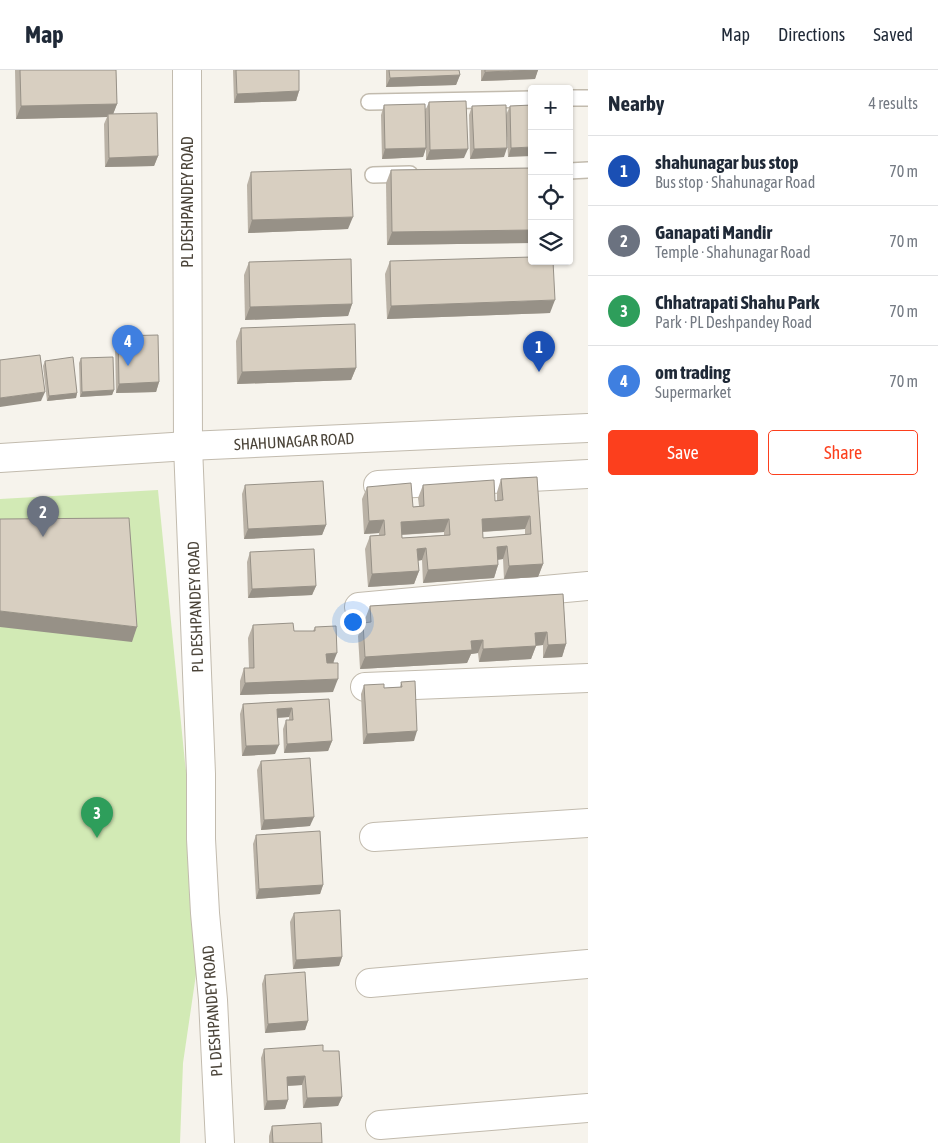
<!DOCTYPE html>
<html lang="en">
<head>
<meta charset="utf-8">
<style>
  body { margin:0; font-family:"Asap Condensed",sans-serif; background:#f6f6f7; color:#1f2937 }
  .controls { position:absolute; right:15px; top:15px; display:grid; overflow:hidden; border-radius:5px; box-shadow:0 1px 4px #0004 }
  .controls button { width:45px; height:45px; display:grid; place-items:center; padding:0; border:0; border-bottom:1px solid #e0e1e3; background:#fff; color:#1f2937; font:25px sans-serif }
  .you { position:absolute; left:352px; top:551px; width:18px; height:18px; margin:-12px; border:4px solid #fff; border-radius:50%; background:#1a73e8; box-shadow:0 0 0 8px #1a73e833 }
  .badge { display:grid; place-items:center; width:32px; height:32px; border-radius:50%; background:#fc3f1d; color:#fff; font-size:16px; font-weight:700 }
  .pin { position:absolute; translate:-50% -41px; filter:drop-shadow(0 1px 2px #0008) }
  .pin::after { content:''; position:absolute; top:26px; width:18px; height:15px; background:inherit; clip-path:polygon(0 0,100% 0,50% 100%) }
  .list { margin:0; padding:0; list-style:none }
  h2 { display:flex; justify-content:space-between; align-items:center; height:65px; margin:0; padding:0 20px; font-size:21px }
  h2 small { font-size:16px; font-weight:400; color:#747a83 }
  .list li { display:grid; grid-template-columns:32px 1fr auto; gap:15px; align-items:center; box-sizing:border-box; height:70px; padding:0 20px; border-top:1px solid #e0e1e3 }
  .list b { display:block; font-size:19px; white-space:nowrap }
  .list p { margin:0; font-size:16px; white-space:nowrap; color:#747a83 }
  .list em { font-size:16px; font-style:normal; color:#747a83 }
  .actions { display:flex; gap:10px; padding:15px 20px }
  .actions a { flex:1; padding:11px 0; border:1px solid #fc3f1d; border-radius:5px; text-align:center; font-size:18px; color:#fc3f1d }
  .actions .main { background:#fc3f1d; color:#fff }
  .icon { flex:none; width:28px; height:28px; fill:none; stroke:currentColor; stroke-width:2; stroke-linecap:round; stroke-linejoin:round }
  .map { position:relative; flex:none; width:588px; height:1073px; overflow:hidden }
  header { display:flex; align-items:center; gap:30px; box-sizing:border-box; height:70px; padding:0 25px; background:#fff; border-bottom:1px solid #e0e1e3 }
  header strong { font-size:24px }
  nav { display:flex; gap:28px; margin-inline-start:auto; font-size:18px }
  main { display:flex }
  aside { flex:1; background:#fff }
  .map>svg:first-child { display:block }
  .green { fill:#d2eab5 }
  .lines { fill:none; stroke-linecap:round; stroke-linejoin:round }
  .service-casing { stroke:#c2bbae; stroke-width:18 }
  .minor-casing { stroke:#c2bbae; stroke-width:30 }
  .tertiary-casing { stroke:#c2bbae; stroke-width:30 }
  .service { stroke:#fff; stroke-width:15 }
  .minor { stroke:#fff; stroke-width:28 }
  .tertiary { stroke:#fff; stroke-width:28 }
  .wall { fill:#bab2a6; fill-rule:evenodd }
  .shaded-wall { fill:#979187 }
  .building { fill:#d8cfc1; stroke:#979187; fill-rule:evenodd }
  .labels { text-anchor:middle; stroke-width:4; stroke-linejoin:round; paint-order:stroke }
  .street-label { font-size:16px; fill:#4b4439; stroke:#fff }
</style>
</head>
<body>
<header>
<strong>Map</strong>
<nav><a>Map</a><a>Directions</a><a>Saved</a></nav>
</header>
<main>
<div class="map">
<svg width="588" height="1073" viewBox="0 0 588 1073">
  <rect width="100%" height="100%" fill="#f6f3ec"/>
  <path class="green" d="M158,420L185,693L205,843L183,993L180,1073H0V429Z"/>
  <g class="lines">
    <defs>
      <g id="service">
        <path d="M569,28H588"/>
        <path d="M369,32L532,29"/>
        <path d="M569,101L588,100"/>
        <path d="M373,105L410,104"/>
      </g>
      <g id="minor">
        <path d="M378,415L588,404"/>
        <path d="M359,537L588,516"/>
        <path d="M365,617L588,608"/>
        <path d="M374,767L588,753"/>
        <path d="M370,913L588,894"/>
        <path d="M380,1055L588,1038"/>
      </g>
      <g id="tertiary">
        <path d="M187,0L188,376L201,704V769L205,843L213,930L220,1073"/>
        <path d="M0,388L188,376L588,358"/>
      </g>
    </defs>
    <use href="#service" class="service-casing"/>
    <use href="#minor" class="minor-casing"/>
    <use href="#tertiary" class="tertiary-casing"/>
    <use href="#service" class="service"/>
    <use href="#minor" class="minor"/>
    <use href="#tertiary" class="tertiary"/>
  </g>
  <g class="wall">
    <path d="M15,0H116L117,34L113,44L158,86L154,96L105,97L104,54L107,47L16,49Z"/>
    <path d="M233,0H299V21L296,31L234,33Z"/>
    <path d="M386,0H459L460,5L456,15L386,17Z"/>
    <path d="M481,0H538L535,9L481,11Z"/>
    <path d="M429,32L464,88L426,90V78L423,87L382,89L381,45L384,35L425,41Z"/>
    <path d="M532,35L508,87L506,45L510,36Z"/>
    <path d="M472,36L504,87L470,89L469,45Z"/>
    <path d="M532,98V173L387,175L386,113L391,100Z"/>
    <path d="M251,102L348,159L248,163L247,115Z"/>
    <path d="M390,191L550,243L387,249L385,204Z"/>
    <path d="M249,192L352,234L348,246L245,250L244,205Z"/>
    <path d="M241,258L356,298L351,310L237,314L236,271Z"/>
    <path d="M118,266L159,312L156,322L116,323L115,275Z"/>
    <path d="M81,288L114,320L112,325L80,327L79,293Z"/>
    <path d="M45,291L77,323L76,328L47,331L43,296Z"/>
    <path d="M537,407L543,494L538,507L504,509L503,489L498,490V495L494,508L423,513L422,490L418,491L419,501L414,514L368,517L365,479L370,466L379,465V463L364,464L362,429L367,417L413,437L419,436L418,428L423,415L495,431H497V422L501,409ZM525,459V465L483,468V462ZM444,462V465L402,468V465Z"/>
    <path d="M245,415L326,455L322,465L244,469L242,424Z"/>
    <path d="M250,482L316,516L312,525L248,528L247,492Z"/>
    <path d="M563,524L566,574L562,587L543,588V575L536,576L531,589L479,592L478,583L471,584L467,593L360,599L358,566L363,553H366L365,549L370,536Z"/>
    <path d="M253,555L294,561H313L315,557L334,593L333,622L240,625V611L244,598H249L248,568Z"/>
    <path d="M401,612L414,671L363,674L361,624L364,615L384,618L400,617Z"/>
    <path d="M329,629L332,671L328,681L284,683L283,659L286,650H289V647L277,648L275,684L242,686L240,644L243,634Z"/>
    <path d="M261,691L310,756L261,760L257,700Z"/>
    <path d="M256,765L323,815L320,824L256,829L253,774Z"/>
    <path d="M294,843L342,887L339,896L293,899L290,852Z"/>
    <path d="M265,905L308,951L305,960L265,963L262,914Z"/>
    <path d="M264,979L323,981L342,1027L338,1036L303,1038L302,1015L288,1016V1030L285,1039L264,1040L261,988Z"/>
    <path d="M272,1056L322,1073H269V1066Z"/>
  </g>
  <g class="shaded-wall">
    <path d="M538,0L535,9L481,11L485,2Z"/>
    <path d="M460,5L456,15L386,17L390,8Z"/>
    <path d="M299,21L296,31L234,33L237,24Z"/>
    <path d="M117,34L112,47L108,44L107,47L16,49L21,36Z"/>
    <path d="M532,77V86L508,87L511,78Z"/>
    <path d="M426,78L423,87L382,89L385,79Z"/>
    <path d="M507,78L504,87L470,89L474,79Z"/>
    <path d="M468,79L464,88L426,90L430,80Z"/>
    <path d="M158,86L154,96L105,97L109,88Z"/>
    <path d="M353,147L348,159L248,163L252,150Z"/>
    <path d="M532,160V173L387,175L392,162Z"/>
    <path d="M555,230L550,243L387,249L391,236Z"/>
    <path d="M352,234L348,246L245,250L250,237Z"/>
    <path d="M356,298L351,310L237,314L242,302Z"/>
    <path d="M159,312L156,322L116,323L119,314Z"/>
    <path d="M114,320L112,325L80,327L82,322Z"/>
    <path d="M45,322L41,331L0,337V328Z"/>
    <path d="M77,323L76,328L47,331L49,326Z"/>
    <path d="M530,446L525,459L477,462L482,449Z"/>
    <path d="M449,449L444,462L396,465L401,452Z"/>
    <path d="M384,450L379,463L364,464L369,451Z"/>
    <path d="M326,455L322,465L244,469L248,459Z"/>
    <path d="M507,476L503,489L493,490L497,477Z"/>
    <path d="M426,478L422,490L413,491L417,479Z"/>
    <path d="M543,494L538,507L504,509L509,496Z"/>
    <path d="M498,495L494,508L423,513L428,500Z"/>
    <path d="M419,501L414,514L368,517L372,504Z"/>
    <path d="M316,516L312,525L248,528L252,519Z"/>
    <path d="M0,541L137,557L132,572L0,557Z"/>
    <path d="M547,562L543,575L530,576L535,563Z"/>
    <path d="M483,570L478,583L471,584L467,593L360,599L365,587L471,571Z"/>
    <path d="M566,574L562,587L543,588L548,575Z"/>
    <path d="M536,576L531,589L479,592L483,579Z"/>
    <path d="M337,583L332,596L321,597L326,584Z"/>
    <path d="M338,609L333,622L240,625L245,613Z"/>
    <path d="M292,638L289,647L273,648L277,639Z"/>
    <path d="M417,661L414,671L363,674L367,664Z"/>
    <path d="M332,671L328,681L284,683L287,674Z"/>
    <path d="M279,675L275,684L242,686L246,676Z"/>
    <path d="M314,747L310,756L261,760L264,750Z"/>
    <path d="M323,815L320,824L256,829L259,819Z"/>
    <path d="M342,887L339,896L293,899L296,890Z"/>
    <path d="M308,951L305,960L265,963L268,954Z"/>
    <path d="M305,1006L302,1015L284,1016L287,1007Z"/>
    <path d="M342,1027L338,1036L303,1038L307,1028Z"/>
    <path d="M288,1030L285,1039L264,1040L267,1031Z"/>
  </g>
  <g class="building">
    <path d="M20,0H116L117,34L21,36Z"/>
    <path d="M236,0H299V21L237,24Z"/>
    <path d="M389,0H459L460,5L390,8Z"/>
    <path d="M485,0H538L485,2Z"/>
    <path d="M466,31L468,79L430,80L429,32Z"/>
    <path d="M425,34L426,78L385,79L384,35Z"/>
    <path d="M506,35L507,78L474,79L472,36Z"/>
    <path d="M532,35V77L511,78L510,36Z"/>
    <path d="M157,43L158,86L109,88L108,44Z"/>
    <path d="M532,98V160L392,162L391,100Z"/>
    <path d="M351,99L353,147L252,150L251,102Z"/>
    <path d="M532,187V191H553L555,230L391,236L390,191Z"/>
    <path d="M351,189L352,234L250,237L249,192Z"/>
    <path d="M355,254L356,298L242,302L241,258Z"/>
    <path d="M158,265L159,312L119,314L118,266Z"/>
    <path d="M40,285L45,322L0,328V290Z"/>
    <path d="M73,287L77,323L49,326L45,291Z"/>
    <path d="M113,287L114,320L82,322L81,288Z"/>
    <path d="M537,407L543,494L509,496L507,476L497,477L498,495L428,500L426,478L417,479L419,501L372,504L370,466L385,465L384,450L369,451L367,417L411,413L413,437L424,436L423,415L494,410L495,431L503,430L501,409ZM530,446L531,464L483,468L482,449ZM449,449L450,465L402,468L401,452Z"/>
    <path d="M323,411L326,455L248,459L245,415Z"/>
    <path d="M129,448L137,557L0,541V449Z"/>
    <path d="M314,479L316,516L252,519L250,482Z"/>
    <path d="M563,524L566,574L548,575L547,562L535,563L536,576L483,579V570L471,571L472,580L365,587L363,553L371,552L370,536Z"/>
    <path d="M293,553L294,561H315V557L336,556L337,583L326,584L327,593H338V609L245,613L244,598H254L253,555Z"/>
    <path d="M415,611L417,661L367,664L364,615L384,614V618L402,617L401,612Z"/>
    <path d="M329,629L332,671L287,674L286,650H293L292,638L277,639L279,675L246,676L243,634Z"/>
    <path d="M310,688L314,747L264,750L261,691Z"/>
    <path d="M320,761L323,815L259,819L256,765Z"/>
    <path d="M340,840L342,887L296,890L294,843Z"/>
    <path d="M305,902L308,951L268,954L265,905Z"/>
    <path d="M323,975V981H339L342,1027L307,1028L305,1006L287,1007L288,1030L267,1031L264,979Z"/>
    <path d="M321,1053L322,1073H273L272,1056Z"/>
  </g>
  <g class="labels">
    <g class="street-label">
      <text transform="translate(187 132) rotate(-90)" y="6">PL DESHPANDEY ROAD</text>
      <text transform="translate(294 371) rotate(-3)" y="6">SHAHUNAGAR ROAD</text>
      <text transform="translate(195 537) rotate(-92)" y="6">PL DESHPANDEY ROAD</text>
      <text transform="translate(212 941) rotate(-94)" y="6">PL DESHPANDEY ROAD</text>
    </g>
  </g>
</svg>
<div class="controls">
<button>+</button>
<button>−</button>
<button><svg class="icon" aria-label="locate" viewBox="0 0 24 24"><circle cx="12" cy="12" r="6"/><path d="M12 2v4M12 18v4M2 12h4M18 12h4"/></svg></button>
<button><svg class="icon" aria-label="layers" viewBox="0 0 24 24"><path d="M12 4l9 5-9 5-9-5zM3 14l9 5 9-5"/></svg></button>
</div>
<div class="you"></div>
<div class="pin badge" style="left:539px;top:302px;background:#1a4fb4">1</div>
<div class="pin badge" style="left:43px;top:467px;background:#6b7280">2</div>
<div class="pin badge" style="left:97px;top:768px;background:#2e9e5b">3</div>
<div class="pin badge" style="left:128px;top:296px;background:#3f7fe0">4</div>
</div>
<aside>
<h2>Nearby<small>4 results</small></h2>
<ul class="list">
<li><span class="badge" style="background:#1a4fb4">1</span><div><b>shahunagar bus stop</b><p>Bus stop · Shahunagar Road</p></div><em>70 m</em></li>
<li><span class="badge" style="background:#6b7280">2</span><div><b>Ganapati Mandir</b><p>Temple · Shahunagar Road</p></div><em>70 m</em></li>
<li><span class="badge" style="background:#2e9e5b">3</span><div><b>Chhatrapati Shahu Park</b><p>Park · PL Deshpandey Road</p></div><em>70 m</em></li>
<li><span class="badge" style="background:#3f7fe0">4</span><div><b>om trading</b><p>Supermarket</p></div><em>70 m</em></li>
</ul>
<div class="actions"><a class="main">Save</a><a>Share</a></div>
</aside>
</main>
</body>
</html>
